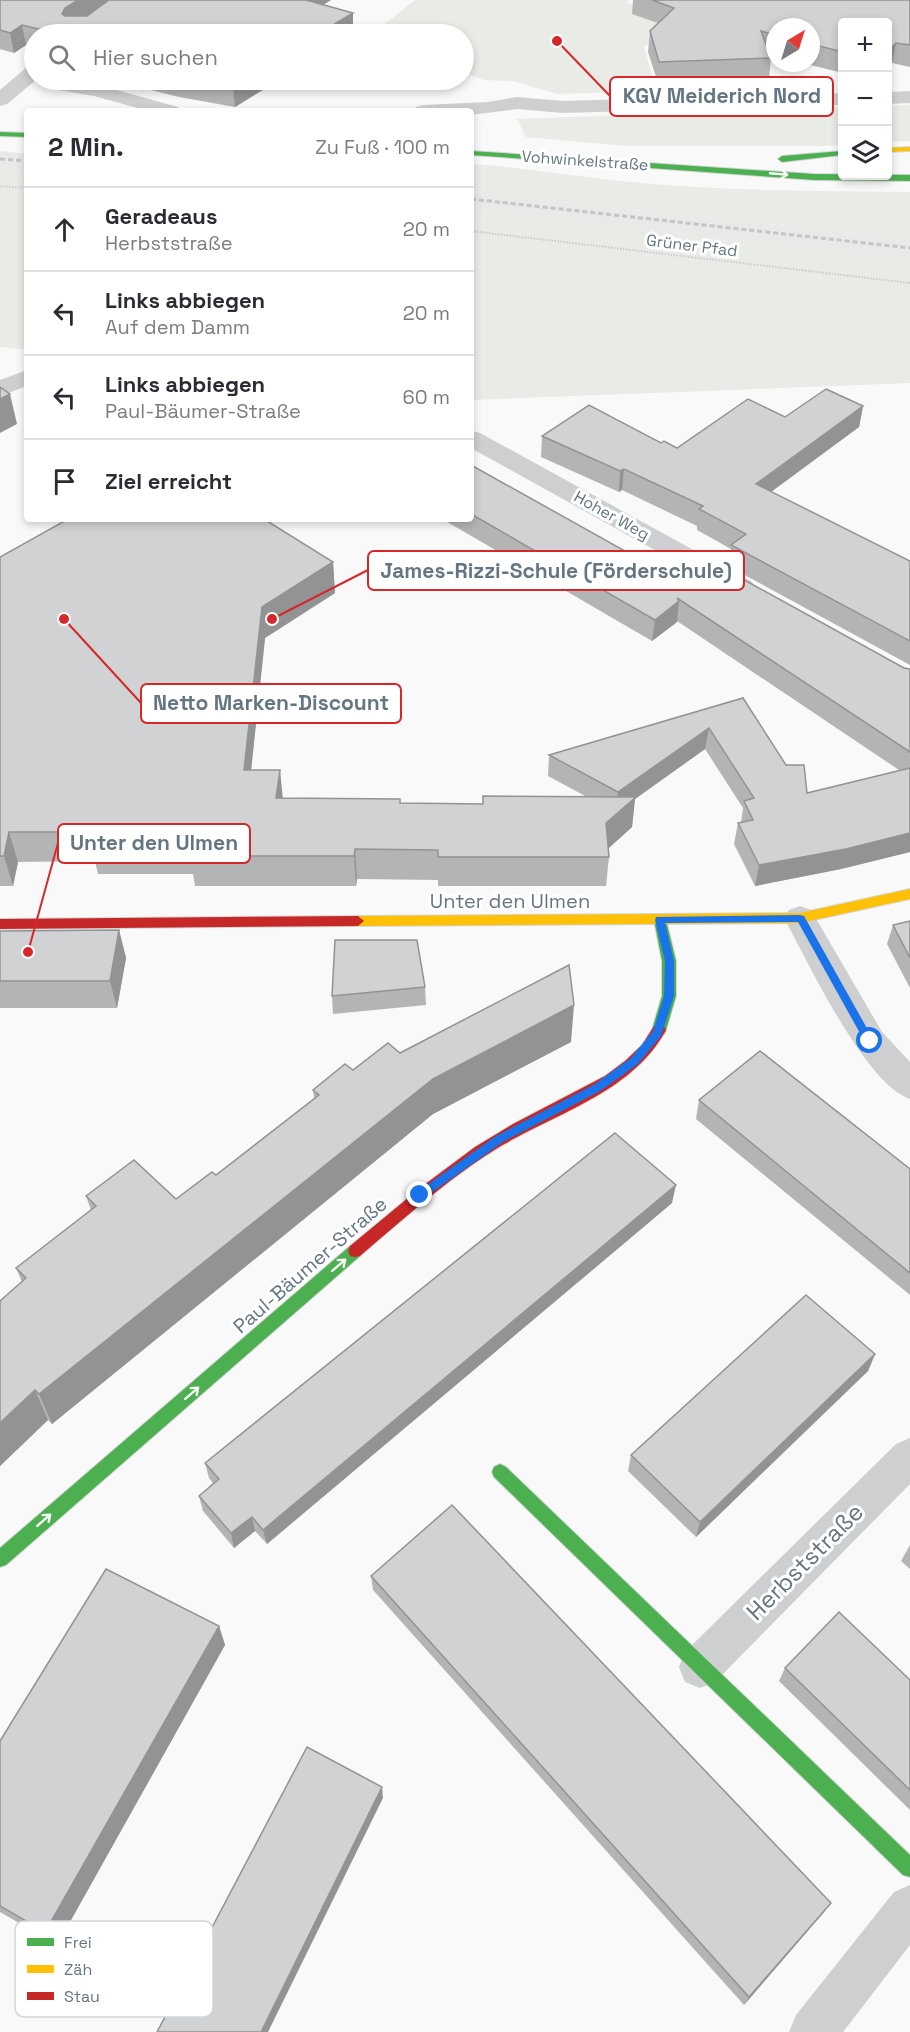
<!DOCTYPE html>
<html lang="de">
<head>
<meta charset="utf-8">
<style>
  body { margin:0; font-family:"Space Grotesk",sans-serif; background:#f7f7f7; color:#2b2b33 }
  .controls { position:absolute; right:18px; top:18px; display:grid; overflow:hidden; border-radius:6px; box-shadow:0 3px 9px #0003 }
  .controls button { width:54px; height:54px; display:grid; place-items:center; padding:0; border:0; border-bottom:2px solid #e1e1e2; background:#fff; color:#2b2b33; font:30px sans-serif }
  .compass { position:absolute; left:766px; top:18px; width:54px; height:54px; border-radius:50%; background:#fff; box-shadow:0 3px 9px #0003; rotate:38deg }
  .stop { position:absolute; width:18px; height:18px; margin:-14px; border:4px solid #1a73e8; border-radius:50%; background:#fff }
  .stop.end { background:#1a73e8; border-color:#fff; box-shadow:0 2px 6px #0008 }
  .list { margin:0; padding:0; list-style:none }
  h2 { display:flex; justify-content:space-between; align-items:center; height:78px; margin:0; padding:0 24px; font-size:26px }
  h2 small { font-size:20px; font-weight:400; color:#7c7c81 }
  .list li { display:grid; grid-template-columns:39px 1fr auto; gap:18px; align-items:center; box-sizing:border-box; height:84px; padding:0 24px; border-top:2px solid #e1e1e2 }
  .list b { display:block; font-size:22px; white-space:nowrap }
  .list p { margin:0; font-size:20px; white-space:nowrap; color:#7c7c81 }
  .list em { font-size:20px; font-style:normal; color:#7c7c81 }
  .icon { flex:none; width:33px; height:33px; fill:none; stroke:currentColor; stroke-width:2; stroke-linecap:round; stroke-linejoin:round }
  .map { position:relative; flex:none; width:910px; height:2032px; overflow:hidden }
  .search { position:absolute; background:#fff; box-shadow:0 3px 9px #0003; left:24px; top:24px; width:450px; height:66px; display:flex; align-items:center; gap:15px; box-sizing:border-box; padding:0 21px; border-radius:33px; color:#7c7c81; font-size:22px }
  .panel { position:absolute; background:#fff; box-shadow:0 3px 9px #0003; left:24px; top:108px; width:450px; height:414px; border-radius:6px }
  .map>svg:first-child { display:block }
  .built { fill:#e8e9e9 }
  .green { fill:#e8ebe6 }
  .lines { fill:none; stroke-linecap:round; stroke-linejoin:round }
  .fast-casing { stroke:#d5d6d7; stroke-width:2 }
  .slow-casing { stroke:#d5d6d7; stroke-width:2 }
  .jam-casing { stroke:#d5d6d7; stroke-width:2 }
  .path { stroke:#cbcccd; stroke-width:2; stroke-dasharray:1.5 1.5; stroke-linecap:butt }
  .street { fill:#cecfd0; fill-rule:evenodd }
  .fast { fill:#4caf50; fill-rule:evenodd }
  .slow { fill:#ffc107; fill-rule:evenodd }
  .jam { fill:#c62828; fill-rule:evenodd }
  .rail { stroke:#c3c5c6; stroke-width:3; stroke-dasharray:5 3; stroke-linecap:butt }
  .wall { fill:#b3b5b5 }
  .shaded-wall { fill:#929394 }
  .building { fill:#d0d2d3; stroke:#929394; stroke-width:1.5 }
  .oneway { stroke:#f6fbf6 }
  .route { fill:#1a73e8 }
  .labels { text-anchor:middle; stroke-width:6; stroke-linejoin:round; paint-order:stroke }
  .far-street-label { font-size:16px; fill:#657683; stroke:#fff }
  .street-label { font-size:20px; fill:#657683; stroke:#fff }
  .near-street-label { font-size:24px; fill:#657683; stroke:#fff }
  .key { fill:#fff; stroke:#d1d6da; stroke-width:1.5 }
  .key-label { font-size:16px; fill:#657683 }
  .leader { fill:none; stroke:#d62828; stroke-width:2 }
  .callout-dot { fill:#d62828; stroke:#fff; stroke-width:2 }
  .callout { fill:#fff; stroke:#d62828; stroke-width:2 }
  .callout-label { font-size:21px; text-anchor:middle; font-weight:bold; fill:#657683 }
</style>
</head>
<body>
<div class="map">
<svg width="910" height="2032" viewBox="0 0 910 2032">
  <rect width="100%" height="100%" fill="#f9f9f9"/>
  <g class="built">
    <path d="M0,151L27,154V171L0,168Z"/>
    <path d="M471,193L910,239V260L471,208Z"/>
  </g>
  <g class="green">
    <path d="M415,0H629L626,3L680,17L644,47L657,91L557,94L513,81L484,80L464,73V34H372Z"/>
    <path d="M910,105V141L888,142V106Z"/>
    <path d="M842,107V145L822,146H627L526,137L517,119Z"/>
    <path d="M471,164C519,167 565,175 612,180C711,191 811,191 910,192V239L471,193Z"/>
    <path d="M0,168L27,171V350L0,347Z"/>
    <path d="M471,208L910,260V383L471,400Z"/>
  </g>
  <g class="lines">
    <defs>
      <g id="fast">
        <path d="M0,132L27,133V137L0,136Z"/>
        <path d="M471,151L814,174L910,175V181L814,180L471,155Z"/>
        <path d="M842,151V155L782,162L778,159L782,156Z"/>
        <path d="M660,915L666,920L676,961V996L666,1030L664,1034H654L652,1030L662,996V961L654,920Z"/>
        <path d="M355,1245L360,1246L362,1251L360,1256L6,1565L0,1567V1548L350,1246Z"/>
        <path d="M500,1464L506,1467L910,1855V1877L903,1875L494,1477L492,1472L494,1467Z"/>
      </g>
      <g id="slow">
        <path d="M910,147V151L888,152V148Z"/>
        <path d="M910,889V899L800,923L358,926L352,921L358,916L800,913Z"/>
      </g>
      <g id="jam">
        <path d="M358,916L364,921L358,926L0,929V919Z"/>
        <path d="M659,1025L664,1026L666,1030C630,1097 544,1116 485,1156C441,1185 401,1221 360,1256L355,1257L350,1256L348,1251L350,1246L420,1188L475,1147L513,1124L605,1076L625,1061L642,1045L654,1026Z"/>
      </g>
    </defs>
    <use href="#fast" class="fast-casing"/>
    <use href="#slow" class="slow-casing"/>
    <use href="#jam" class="jam-casing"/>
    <g class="path">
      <path d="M0,186L27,188"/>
      <path d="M471,231L910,283"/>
    </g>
    <g class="street">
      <path d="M34,65L36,80L7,104L0,106V90L27,67Z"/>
      <path d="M65,80L95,84L178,107L181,111H149L94,96L58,90L55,86L58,82Z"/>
      <path d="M910,91V103L888,104V92Z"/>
      <path d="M842,93V105L563,113L517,109L471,115V111H413L416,107L423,105L488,102L517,97L563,101Z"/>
      <path d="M27,370V386L0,396V380Z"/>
      <path d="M471,431L480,433L752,582L756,588L752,594L743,597L734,594L471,448Z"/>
      <path d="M800,906L811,910L882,1032L910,1062V1099C865,1084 808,962 784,918L789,910Z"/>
      <path d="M910,1438V1484L715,1682L700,1688L685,1682L679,1667L685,1652L896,1444Z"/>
      <path d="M910,1885V1945L843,2032H789L796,2015L894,1892Z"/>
    </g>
    <use href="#fast" class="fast"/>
    <use href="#slow" class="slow"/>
    <use href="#jam" class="jam"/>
    <g class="rail">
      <path d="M0,159L27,161"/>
      <path d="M471,199L910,248"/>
    </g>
  </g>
  <g class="wall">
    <path d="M0,0H331L323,5L353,33L352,34H34V47L26,45L14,53L0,49Z"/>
    <path d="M633,0H910V67L892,63L888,68V22H843V73L802,63H811V27H775V56L770,55L771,58L769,79L658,83L648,52L650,31L658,23L632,14Z"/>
    <path d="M122,80H279L235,107L179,97L123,83Z"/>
    <path d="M863,406L859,427L771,492L910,561V665L728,566L731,549L697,530V526L622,490L619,492L541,457L542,436L661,443L677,448L785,417Z"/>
    <path d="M471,465L671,589L910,669V852L841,869L755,886L734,844L738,823H741L743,808L705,749L635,799L632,827L608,849L609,857L606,886H438V880L357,879L356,886H195L193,874H98L95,861L18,862L13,886H0V557L333,562L335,593L265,638L251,770L283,798L400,803L482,804L587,797L548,776L549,755L743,698L786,765L807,793L899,770L677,621V622L652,641L442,519H471Z"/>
    <path d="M910,921V988L887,944L893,925Z"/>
    <path d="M119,930L126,958L117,1008H0V931Z"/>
    <path d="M425,987L426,1005L333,1014L332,996Z"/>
    <path d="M571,1042L433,1114L52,1424L48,1420L0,1466V1301L22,1282L16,1268L91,1210L86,1196L176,1199L216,1175L314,1098L313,1090L353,1070L400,1053Z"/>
    <path d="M699,1100L910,1169V1295L696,1119Z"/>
    <path d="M672,1203L267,1544L255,1531L234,1548L203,1511L199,1496L213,1483L209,1478L205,1463Z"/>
    <path d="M875,1354L868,1371L696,1537L628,1471L631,1455Z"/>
    <path d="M910,1545V1569L901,1561Z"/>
    <path d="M371,1576L824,1912L744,2005L373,1590Z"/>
    <path d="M219,1626L225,1645L57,1945L0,1912V1741Z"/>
    <path d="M785,1668L910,1680V1810L779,1681Z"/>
  </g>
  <g class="shaded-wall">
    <path d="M78,0H111L69,28L62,14L65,8Z"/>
    <path d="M300,0H331L301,18Z"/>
    <path d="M353,13V33L352,34H318Z"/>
    <path d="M22,25L26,45L14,53L10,33Z"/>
    <path d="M896,43L892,63L888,68V51Z"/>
    <path d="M244,80H279L235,107L233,86Z"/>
    <path d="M10,394L17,424L0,433V399Z"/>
    <path d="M863,406L859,427L753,505L756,484Z"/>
    <path d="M624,469L622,490L619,492L620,471Z"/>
    <path d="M333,562L335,593L265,638L248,800L244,770L262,607Z"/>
    <path d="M679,601L677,622L652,641L655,620Z"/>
    <path d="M709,728L705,749L635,799L632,827L603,853L606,823L616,813L618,792Z"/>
    <path d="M280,770L283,800L276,798Z"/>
    <path d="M9,832L18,862L13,886L4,856Z"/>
    <path d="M910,833V852L841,869L755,886L759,865Z"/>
    <path d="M355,849L357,879L356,886L354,856Z"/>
    <path d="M119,930L126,958L117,1008L110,981Z"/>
    <path d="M574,1005L571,1042L433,1114L52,1424L39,1394L433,1079Z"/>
    <path d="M676,1185L672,1203L267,1544L263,1530Z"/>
    <path d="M875,1354L868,1371L696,1537L700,1522Z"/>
    <path d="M35,1390L48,1420L0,1466V1423Z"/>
    <path d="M252,1517L255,1531L234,1548L231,1533Z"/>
    <path d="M219,1626L225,1645L57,1945L45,1932Z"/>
    <path d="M382,1787L383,1798L268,2032H261Z"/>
    <path d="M831,1903L824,1912L744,2005L749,1997Z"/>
  </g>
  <g class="building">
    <path d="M0,0H78L65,8L62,14L65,16H87L109,0H306L353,13L318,34H60L22,25L10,33L0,30Z"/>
    <path d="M652,0H910V45L896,43L888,51V22H843V52L811,44V27H775V35L761,31L771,58L659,62L650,31L674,8Z"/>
    <path d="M192,80H244L233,86Z"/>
    <path d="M0,387L10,394L0,399Z"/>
    <path d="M826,389L863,406L756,484L910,561V641L731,545L746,534L699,509L703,506L624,469L620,471L542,436L589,405L661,443L664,441L677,448L748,399L785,417Z"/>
    <path d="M471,465L659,570L671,589L710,561L904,668L910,669V752L677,598L679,601L655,620L471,514Z"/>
    <path d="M68,519H264L333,562L262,607L244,770H280L276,798L400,799V803L483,804V796L636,797L606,823L609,857H438V850L355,849L354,856H190L192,844L91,845L93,832H9L4,856H0V557Z"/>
    <path d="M743,698L786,765H804L807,793L910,768V833L846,849L759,865L738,823L753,820L744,801L754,798L709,728L618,792L549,755Z"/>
    <path d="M910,921V958L893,925Z"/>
    <path d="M119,930L110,981H0V931Z"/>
    <path d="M335,940H417L425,987L332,996Z"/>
    <path d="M569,965L574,1005L433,1079L39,1394L35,1390L0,1423V1301L26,1278L16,1268L96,1206L86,1196L134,1160L176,1199L212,1172L216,1175L319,1095L313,1090L345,1064L353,1070L388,1043L400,1053Z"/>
    <path d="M760,1051L910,1169V1273L699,1100Z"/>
    <path d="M615,1133L676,1185L263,1530L252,1517L231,1533L199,1496L219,1479L205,1463Z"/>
    <path d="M806,1295L875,1354L700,1522L631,1455Z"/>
    <path d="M452,1505L831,1903L749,1997L371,1576Z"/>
    <path d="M106,1569L219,1626L45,1932L0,1906V1741Z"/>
    <path d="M839,1612L910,1680V1790L785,1668Z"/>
    <path d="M307,1747L382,1787L261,2032H157Z"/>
  </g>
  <defs><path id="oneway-shaft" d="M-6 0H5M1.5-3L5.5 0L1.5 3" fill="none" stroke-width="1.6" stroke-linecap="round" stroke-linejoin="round" transform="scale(1.5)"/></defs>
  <g class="oneway">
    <use href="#oneway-shaft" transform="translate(779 174) rotate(5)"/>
    <use href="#oneway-shaft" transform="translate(339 1265) rotate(-41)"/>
    <use href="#oneway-shaft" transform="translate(192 1393) rotate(-41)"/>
    <use href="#oneway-shaft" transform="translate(44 1520) rotate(-41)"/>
  </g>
  <path class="route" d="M800,915L804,916L873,1039V1044H866L798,922L665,923L674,961V996L661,1036L638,1064L602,1090L503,1142L424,1198H417V1192L496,1136L595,1084L631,1058L653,1031L664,996L665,961L655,920L656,917Z"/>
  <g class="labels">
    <g class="far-street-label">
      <text transform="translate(585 160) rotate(4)" y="6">Vohwinkelstraße</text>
      <text transform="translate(692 245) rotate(7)" y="6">Grüner Pfad</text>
      <text transform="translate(612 515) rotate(29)" y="6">Hoher Weg</text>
    </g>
    <g class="street-label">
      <text x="510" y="908">Unter den Ulmen</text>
      <text transform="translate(310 1265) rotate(-41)" y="7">Paul-Bäumer-Straße</text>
    </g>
    <g class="near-street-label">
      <text transform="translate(805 1562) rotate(-45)" y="8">Herbststraße</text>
    </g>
  </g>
  <rect x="15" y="1921" width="198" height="96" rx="9" class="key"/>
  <rect x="27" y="1938" width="27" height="8" fill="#4caf50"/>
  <rect x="27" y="1965" width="27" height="8" fill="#ffc107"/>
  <rect x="27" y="1992" width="27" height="8" fill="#c62828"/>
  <g class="key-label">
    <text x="64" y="1948">Frei</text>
    <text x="64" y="1975">Zäh</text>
    <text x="64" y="2002">Stau</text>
  </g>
  <path class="leader" d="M557 41L610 96M272 619L368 570M64 619L141 703M28 952L58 843"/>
  <g class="callout-dot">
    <circle cx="557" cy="41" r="6"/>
    <circle cx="272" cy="619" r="6"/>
    <circle cx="64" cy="619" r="6"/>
    <circle cx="28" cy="952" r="6"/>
  </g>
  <g class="callout">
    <rect x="610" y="77" width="223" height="39" rx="6"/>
    <rect x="368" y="551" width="376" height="39" rx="6"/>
    <rect x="141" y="684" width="260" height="39" rx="6"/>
    <rect x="58" y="824" width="192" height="39" rx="6"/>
  </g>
  <g class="callout-label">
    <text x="722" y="103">KGV Meiderich Nord</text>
    <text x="556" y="578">James-Rizzi-Schule (Förderschule)</text>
    <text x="271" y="710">Netto Marken-Discount</text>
    <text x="154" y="850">Unter den Ulmen</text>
  </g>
</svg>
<div class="controls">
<button>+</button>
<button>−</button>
<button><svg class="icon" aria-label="layers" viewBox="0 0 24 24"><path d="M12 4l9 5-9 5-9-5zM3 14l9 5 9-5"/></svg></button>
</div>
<svg class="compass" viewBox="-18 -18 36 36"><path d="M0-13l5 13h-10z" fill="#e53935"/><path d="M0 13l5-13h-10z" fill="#7c7c81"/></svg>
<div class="stop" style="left:870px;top:1041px"></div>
<div class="stop end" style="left:420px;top:1195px"></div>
<div class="search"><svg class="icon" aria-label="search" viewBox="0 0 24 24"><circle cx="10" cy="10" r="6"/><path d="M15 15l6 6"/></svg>Hier suchen</div>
<section class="panel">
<h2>2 Min.<small>Zu Fuß · 100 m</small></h2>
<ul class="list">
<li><svg class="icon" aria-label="ahead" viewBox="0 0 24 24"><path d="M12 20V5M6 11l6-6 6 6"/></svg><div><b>Geradeaus</b><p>Herbststraße</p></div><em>20 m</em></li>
<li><svg class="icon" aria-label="left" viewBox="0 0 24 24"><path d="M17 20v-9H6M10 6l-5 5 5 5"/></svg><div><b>Links abbiegen</b><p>Auf dem Damm</p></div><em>20 m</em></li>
<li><svg class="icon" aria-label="left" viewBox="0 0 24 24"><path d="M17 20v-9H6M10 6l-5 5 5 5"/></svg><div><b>Links abbiegen</b><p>Paul-Bäumer-Straße</p></div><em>60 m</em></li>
<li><svg class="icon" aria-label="arrive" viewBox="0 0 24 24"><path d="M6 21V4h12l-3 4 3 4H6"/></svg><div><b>Ziel erreicht</b></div></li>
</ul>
</section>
</div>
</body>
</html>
